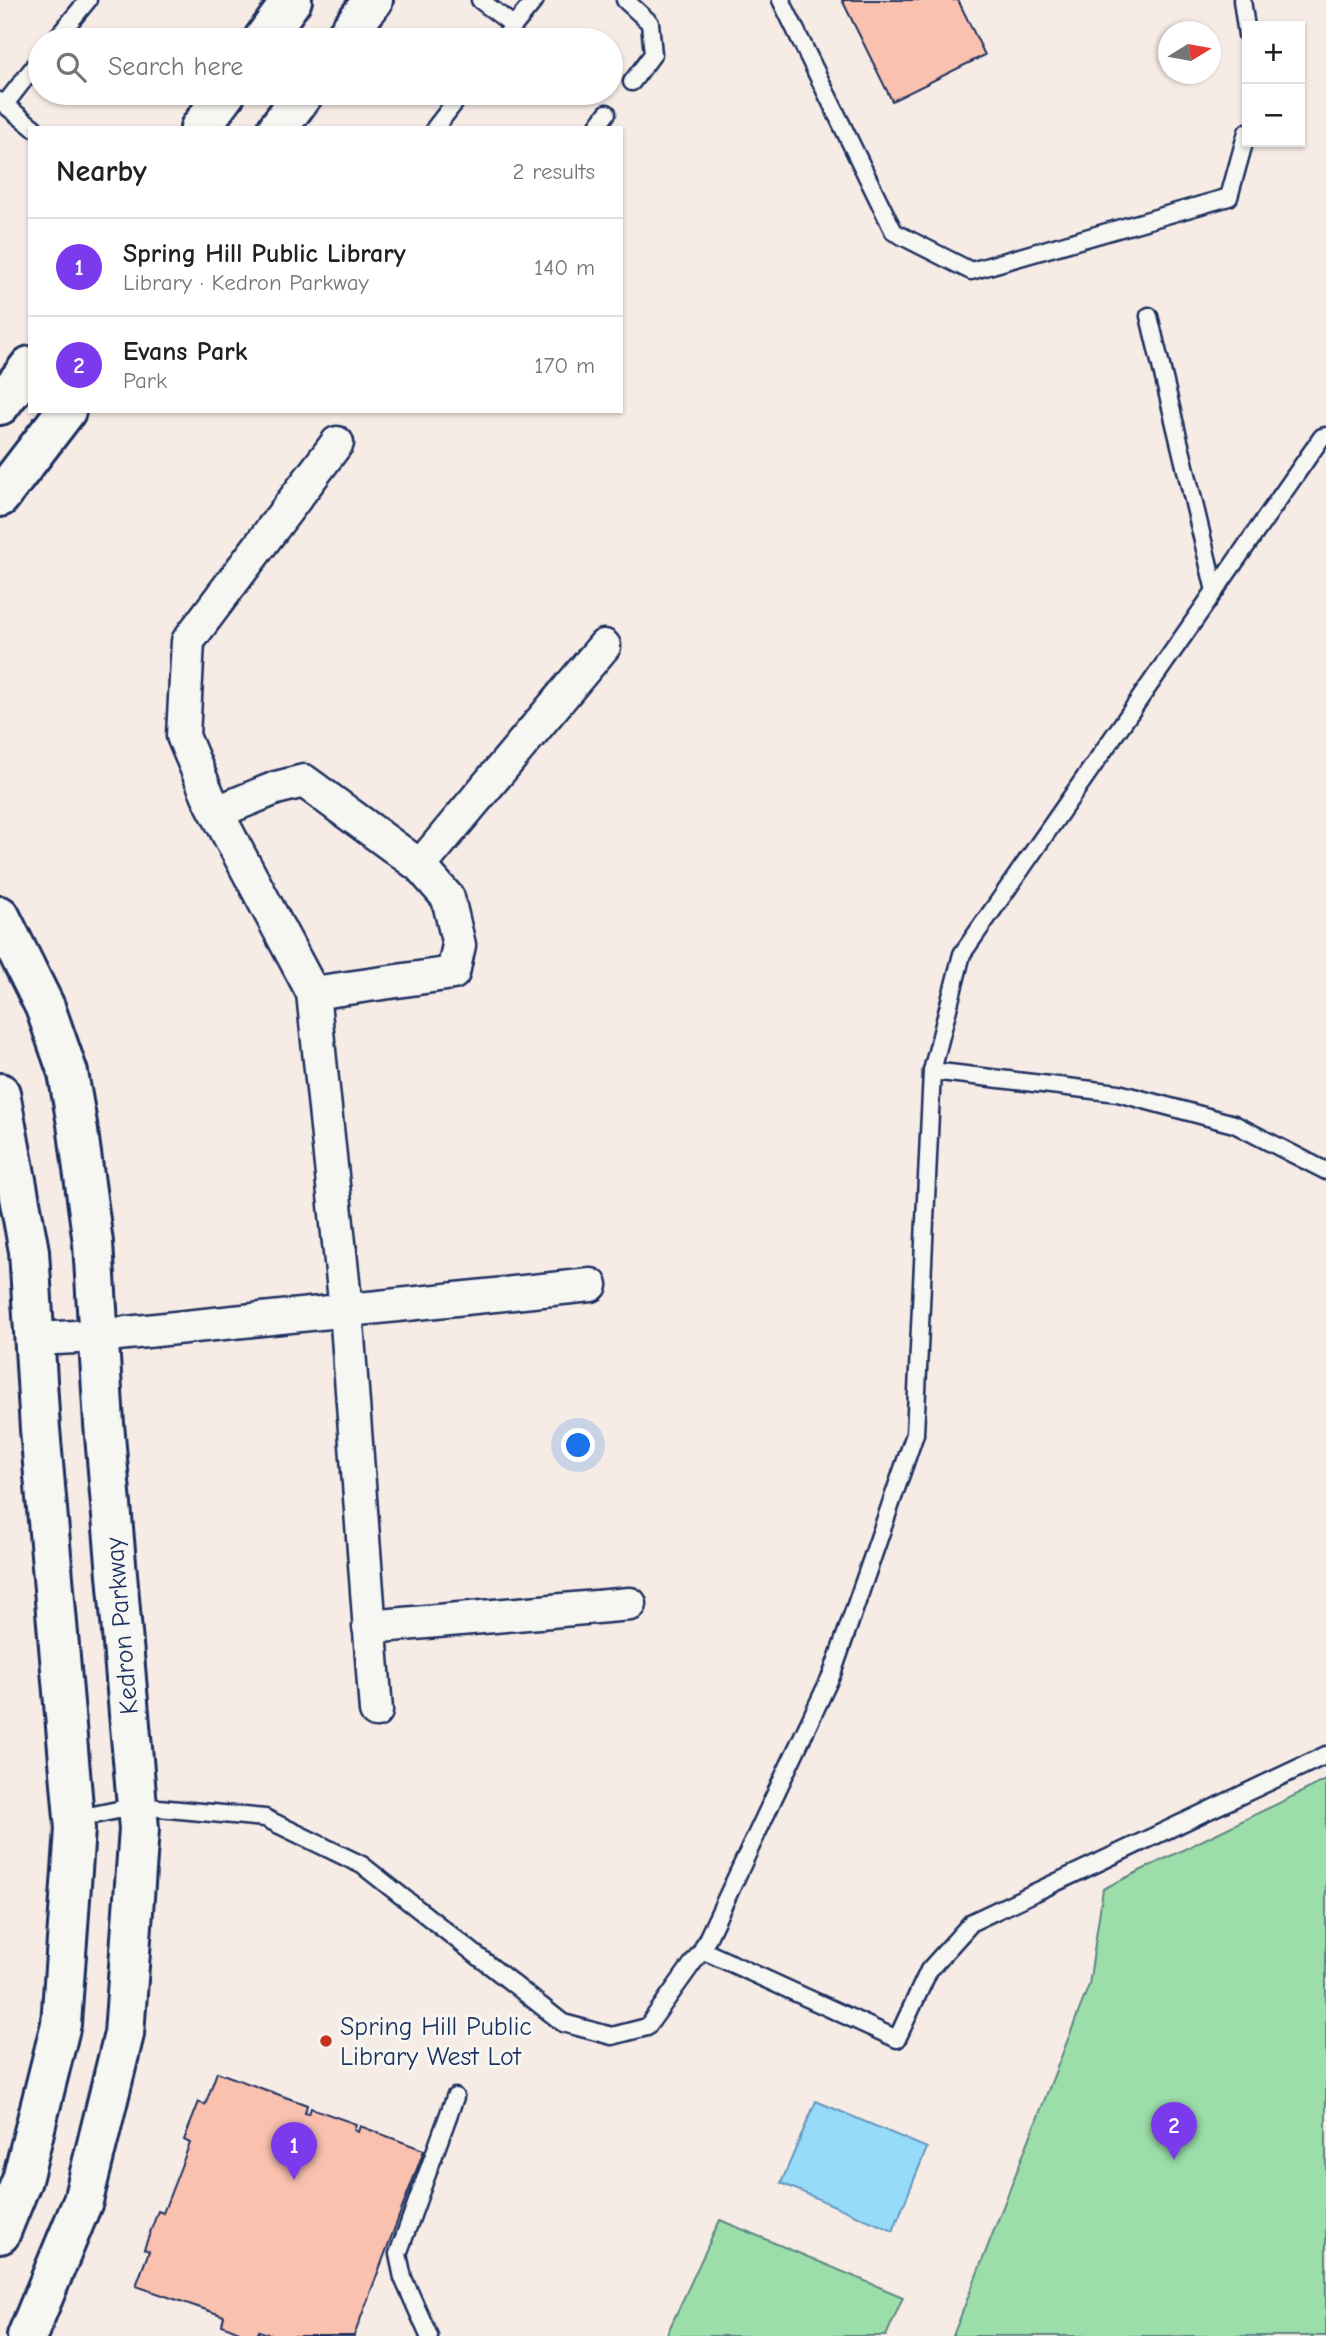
<!DOCTYPE html>
<html lang="en">
<head>
<meta charset="utf-8">
<style>
  body { margin:0; font-family:"Comic Neue",sans-serif; background:#f2f2f2; color:#202124 }
  .controls { position:absolute; right:21px; top:21px; display:grid; overflow:hidden; border-radius:0px; box-shadow:0 2px 5px #0004 }
  .controls button { width:63px; height:63px; display:grid; place-items:center; padding:0; border:0; border-bottom:2px solid #e0e0e0; background:#fff; color:#202124; font:35px sans-serif }
  .compass { position:absolute; left:1158px; top:21px; width:63px; height:63px; border-radius:50%; background:#fff; box-shadow:0 2px 5px #0004; rotate:79deg }
  .you { position:absolute; left:579px; top:1446px; width:24px; height:24px; margin:-18px; border:5px solid #fff; border-radius:50%; background:#1a73e8; box-shadow:0 0 0 10px #1a73e833 }
  .badge { display:grid; place-items:center; width:46px; height:46px; border-radius:50%; background:#7c3aed; color:#fff; font-size:23px; font-weight:700 }
  .pin { position:absolute; translate:-50% -58px; filter:drop-shadow(0 2px 4px #0008) }
  .pin::after { content:''; position:absolute; top:37px; width:24px; height:21px; background:inherit; clip-path:polygon(0 0,100% 0,50% 100%) }
  .list { margin:0; padding:0; list-style:none }
  h2 { display:flex; justify-content:space-between; align-items:center; height:91px; margin:0; padding:0 28px; font-size:30px }
  h2 small { font-size:23px; font-weight:400; color:#757577 }
  .list li { display:grid; grid-template-columns:46px 1fr auto; gap:21px; align-items:center; box-sizing:border-box; height:98px; padding:0 28px; border-top:2px solid #e0e0e0 }
  .list b { display:block; font-size:26px; white-space:nowrap }
  .list p { margin:0; font-size:23px; white-space:nowrap; color:#757577 }
  .list em { font-size:23px; font-style:normal; color:#757577 }
  .icon { flex:none; width:38px; height:38px; fill:none; stroke:currentColor; stroke-width:2; stroke-linecap:round; stroke-linejoin:round }
  .map { position:relative; flex:none; width:1326px; height:2336px; overflow:hidden }
  .search { position:absolute; background:#fff; box-shadow:0 2px 5px #0004; left:28px; top:28px; width:595px; height:77px; display:flex; align-items:center; gap:18px; box-sizing:border-box; padding:0 24px; border-radius:38px; color:#757577; font-size:26px }
  .panel { position:absolute; background:#fff; box-shadow:0 2px 5px #0004; left:28px; top:126px; width:595px; height:287px; border-radius:0px }
  .map>svg:first-child { display:block }
  .green { fill:#9cdea9; stroke:#5c8684; stroke-width:2 }
  .water { fill:#97dbfa; stroke:#6596bc; stroke-width:2 }
  .building { fill:#fac1af; stroke:#1b2f5e; stroke-width:2 }
  .lines { fill:none; stroke-linecap:round; stroke-linejoin:round }
  .service-casing { stroke:#1b2f5e; stroke-width:21 }
  .minor-casing { stroke:#1b2f5e; stroke-width:37 }
  .tertiary-casing { stroke:#1b2f5e; stroke-width:44 }
  .service { stroke:#f6f6f2; stroke-width:16 }
  .minor { stroke:#f6f6f2; stroke-width:32 }
  .tertiary { stroke:#f6f6f2; stroke-width:38 }
  .poi-dot { fill:#c8321e; stroke:#f6f6f2; stroke-width:2.5 }
  .labels { text-anchor:middle; stroke-width:6; stroke-linejoin:round; paint-order:stroke }
  .street-label { font-size:26px; fill:#1b2f5e; stroke:#f6f6f2 }
  .poi-label { font-size:26px; fill:#1b2f5e; stroke:#f6f6f2; text-anchor:start }
</style>
</head>
<body>
<div class="map">
<svg width="1326" height="2336" viewBox="0 0 1326 2336">
  <rect width="100%" height="100%" fill="#f7ebe5"/>
  <filter id="ink" filterUnits="userSpaceOnUse"><feTurbulence type="fractalNoise" baseFrequency=".0143" numOctaves="2"/><feDisplacementMap in="SourceGraphic" scale="14" xChannelSelector="R" yChannelSelector="G"/><feConvolveMatrix kernelMatrix="1 2 1 2 8 2 1 2 1" color-interpolation-filters="sRGB"/></filter>
  <g filter="url(#ink)">
    <g class="green">
      <path d="M1326,1780V2336H953L1089,1985L1103,1889Z"/>
      <path d="M720,2220L903,2297L886,2336H666Z"/>
    </g>
    <path class="water" d="M816,2101L927,2148L893,2231L781,2183Z"/>
    <g class="building">
      <path d="M842,0H958L985,55L892,101Z"/>
      <path d="M217,2072L307,2105L305,2113L309,2114L311,2108L356,2124L354,2130L358,2132L360,2126L424,2150L354,2336H273L259,2331L257,2336H249L222,2325L224,2316L136,2286L149,2251L144,2249L158,2211L163,2213L190,2143L184,2140L199,2102L205,2105Z"/>
    </g>
    <g class="lines">
      <defs>
        <g id="service">
          <path d="M480,0L513,25"/>
          <path d="M625,0L650,23L653,54L632,82"/>
          <path d="M781,0L894,232L971,271L1229,197L1247,132"/>
          <path d="M1242,0L1247,35"/>
          <path d="M55,40L88,0"/>
          <path d="M502,40L535,0"/>
          <path d="M0,101L34,128"/>
          <path d="M5,104L40,59"/>
          <path d="M435,128L462,93"/>
          <path d="M596,128L607,113"/>
          <path d="M1149,316L1215,591"/>
          <path d="M932,1071L1118,1093L1234,1124L1326,1171"/>
          <path d="M74,1819L137,1806L265,1818L362,1865L563,2023L612,2036L647,2027L702,1950L832,1674L915,1434L932,1071L962,954L1322,437L1326,436"/>
          <path d="M702,1950L897,2039L929,1970L972,1922L1326,1755"/>
          <path d="M429,2336L403,2278L398,2254L455,2097"/>
        </g>
        <g id="minor">
          <path d="M337,443L188,641L183,736L210,800L313,993L346,1310L376,1711"/>
          <path d="M217,812L276,788L304,781L420,866L448,898L459,945L453,973L313,993"/>
          <path d="M420,866L604,646"/>
          <path d="M34,1339L98,1336L591,1285"/>
          <path d="M369,1627L630,1604"/>
        </g>
        <g id="tertiary">
          <path d="M263,40L292,0"/>
          <path d="M343,40L373,0"/>
          <path d="M200,128L226,93"/>
          <path d="M278,128L304,93"/>
          <path d="M0,405L30,366"/>
          <path d="M0,497L66,411"/>
          <path d="M0,916L45,1007L68,1073L77,1124L93,1243L104,1424L139,1829L124,2034L83,2201L27,2336"/>
          <path d="M0,1093L29,1251L40,1429L75,1829L61,2024L22,2180L0,2234"/>
        </g>
      </defs>
      <use href="#service" class="service-casing"/>
      <use href="#minor" class="minor-casing"/>
      <use href="#tertiary" class="tertiary-casing"/>
      <use href="#service" class="service"/>
      <use href="#minor" class="minor"/>
      <use href="#tertiary" class="tertiary"/>
    </g>
  </g>
  <circle class="poi-dot" cx="326" cy="2041" r="7"/>
  <g class="labels">
    <g class="street-label">
      <text transform="translate(121 1626) rotate(-95)" y="9">Kedron Parkway</text>
    </g>
    <g class="poi-label">
      <text x="340" y="2035">Spring Hill Public<tspan x="340" dy="30">Library West Lot</tspan></text>
    </g>
  </g>
</svg>
<div class="controls">
<button>+</button>
<button>−</button>
</div>
<svg class="compass" viewBox="-18 -18 36 36"><path d="M0-13l5 13h-10z" fill="#e53935"/><path d="M0 13l5-13h-10z" fill="#757577"/></svg>
<div class="you"></div>
<div class="pin badge" style="left:294px;top:2180px">1</div>
<div class="pin badge" style="left:1174px;top:2160px">2</div>
<div class="search"><svg class="icon" aria-label="search" viewBox="0 0 24 24"><circle cx="10" cy="10" r="6"/><path d="M15 15l6 6"/></svg>Search here</div>
<section class="panel">
<h2>Nearby<small>2 results</small></h2>
<ul class="list">
<li><span class="badge">1</span><div><b>Spring Hill Public Library</b><p>Library · Kedron Parkway</p></div><em>140 m</em></li>
<li><span class="badge">2</span><div><b>Evans Park</b><p>Park</p></div><em>170 m</em></li>
</ul>
</section>
</div>
</body>
</html>
